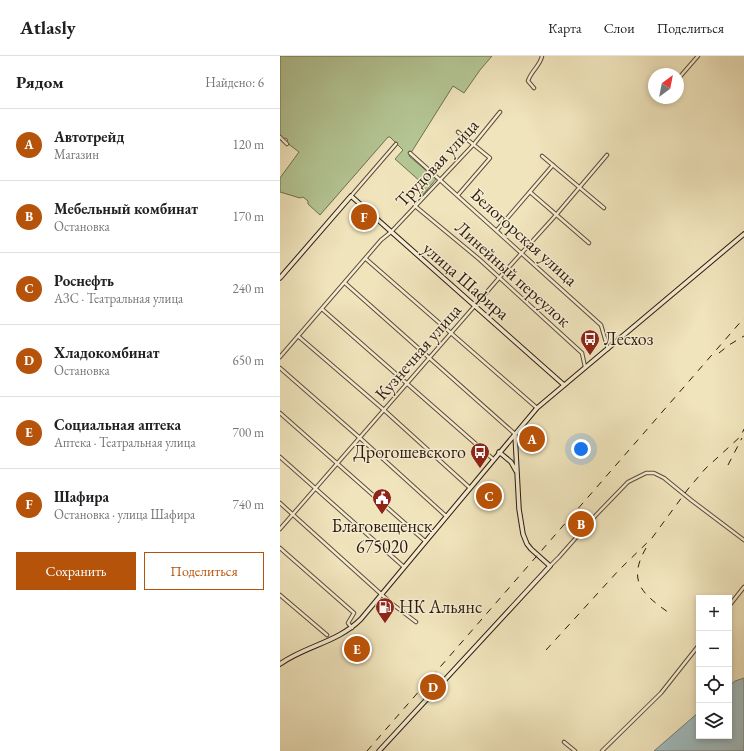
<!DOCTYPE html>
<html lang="ru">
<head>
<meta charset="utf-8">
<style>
  body { margin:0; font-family:"EB Garamond",serif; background:#f2f2f2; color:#202124 }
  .controls { position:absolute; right:12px; bottom:12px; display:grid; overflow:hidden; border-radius:0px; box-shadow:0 2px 6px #0003 }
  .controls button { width:36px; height:36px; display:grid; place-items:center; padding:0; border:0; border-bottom:1px solid #e0e0e0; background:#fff; color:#202124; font:20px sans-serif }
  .compass { position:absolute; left:368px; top:12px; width:36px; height:36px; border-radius:50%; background:#fff; box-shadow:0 2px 6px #0003; rotate:32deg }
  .you { position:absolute; left:301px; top:393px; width:14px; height:14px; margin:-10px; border:3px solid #fff; border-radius:50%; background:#1a73e8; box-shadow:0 0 0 6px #1a73e833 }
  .badge { display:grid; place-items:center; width:26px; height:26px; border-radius:50%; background:#b45309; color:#fff; font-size:13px; font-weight:700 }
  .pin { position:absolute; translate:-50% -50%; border:2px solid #fff; box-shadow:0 1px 4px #0006 }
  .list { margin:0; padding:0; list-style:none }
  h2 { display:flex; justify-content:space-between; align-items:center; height:52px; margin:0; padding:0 16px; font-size:17px }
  h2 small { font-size:13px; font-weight:400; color:#757577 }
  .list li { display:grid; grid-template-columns:26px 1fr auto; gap:12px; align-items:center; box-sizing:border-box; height:72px; padding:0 16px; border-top:1px solid #e0e0e0 }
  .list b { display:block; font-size:15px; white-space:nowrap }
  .list p { margin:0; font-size:13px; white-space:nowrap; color:#757577 }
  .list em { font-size:13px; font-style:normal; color:#757577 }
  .actions { display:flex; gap:8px; padding:12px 16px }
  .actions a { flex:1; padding:9px 0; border:1px solid #b45309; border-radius:0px; text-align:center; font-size:14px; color:#b45309 }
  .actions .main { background:#b45309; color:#fff }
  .icon { flex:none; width:22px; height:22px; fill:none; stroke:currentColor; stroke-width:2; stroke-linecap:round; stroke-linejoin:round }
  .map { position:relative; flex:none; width:464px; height:695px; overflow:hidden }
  header { display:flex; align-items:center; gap:24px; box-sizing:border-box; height:56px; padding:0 20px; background:#fff; border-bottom:1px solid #e0e0e0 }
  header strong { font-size:19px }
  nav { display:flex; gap:22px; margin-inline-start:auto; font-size:14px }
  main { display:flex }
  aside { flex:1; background:#fff }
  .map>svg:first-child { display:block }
  .green { fill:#b4c594; stroke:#707050 }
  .water { fill:#a0bbbd; stroke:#727b76 }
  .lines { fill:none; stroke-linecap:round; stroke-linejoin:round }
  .street-casing { stroke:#5d4c38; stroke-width:4.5 }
  .secondary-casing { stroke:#2c1a0c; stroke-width:5.5 }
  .street { stroke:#f5edd3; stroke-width:2.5 }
  .secondary { stroke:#f5edd3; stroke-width:3.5 }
  .rail { stroke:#2c1a0c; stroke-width:1; stroke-dasharray:7 7; stroke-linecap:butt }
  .labels { text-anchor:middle; stroke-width:3; stroke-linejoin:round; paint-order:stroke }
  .street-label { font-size:18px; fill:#2c1a0c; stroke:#f5edd3 }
  .poi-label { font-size:18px; fill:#2c1a0c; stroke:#f5edd3; text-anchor:start }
</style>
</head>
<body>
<header>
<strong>Atlasly</strong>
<nav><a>Карта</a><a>Слои</a><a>Поделиться</a></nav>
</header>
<main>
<aside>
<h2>Рядом<small>Найдено: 6</small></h2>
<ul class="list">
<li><span class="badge">A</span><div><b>Автотрейд</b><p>Магазин</p></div><em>120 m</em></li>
<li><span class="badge">B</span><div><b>Мебельный комбинат</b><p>Остановка</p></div><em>170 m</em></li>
<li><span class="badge">C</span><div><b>Роснефть</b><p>АЗС · Театральная улица</p></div><em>240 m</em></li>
<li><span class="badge">D</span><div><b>Хладокомбинат</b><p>Остановка</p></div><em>650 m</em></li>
<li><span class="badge">E</span><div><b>Социальная аптека</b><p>Аптека · Театральная улица</p></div><em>700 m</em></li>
<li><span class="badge">F</span><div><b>Шафира</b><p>Остановка · улица Шафира</p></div><em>740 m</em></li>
</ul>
<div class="actions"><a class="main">Сохранить</a><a>Поделиться</a></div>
</aside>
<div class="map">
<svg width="464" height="695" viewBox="0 0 464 695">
  <rect width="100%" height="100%" fill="#f0e4bc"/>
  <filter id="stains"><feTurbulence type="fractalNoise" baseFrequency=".005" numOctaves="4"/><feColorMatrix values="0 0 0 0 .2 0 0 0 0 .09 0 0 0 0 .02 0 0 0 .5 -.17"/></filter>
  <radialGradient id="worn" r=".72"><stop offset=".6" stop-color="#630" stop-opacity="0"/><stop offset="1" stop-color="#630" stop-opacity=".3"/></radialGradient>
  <path class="green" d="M0,0H212L200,14L184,37L173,30L129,100L156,123L142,140L140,138L145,133L143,130L146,126L144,125L142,127L115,103L123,94L110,81H108L40,159L28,148V145L23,141L20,142L0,136V122L19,96L6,86L8,84L6,82L3,83L0,80Z"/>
  <path class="water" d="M464,622V695H374L419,656V680H449V630L455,625Z"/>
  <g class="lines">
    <defs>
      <g id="street">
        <path d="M398,23L418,0"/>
        <path d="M254,32L248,25C251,15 260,10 262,0"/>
        <path d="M0,81L7,88"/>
        <path d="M130,97L321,269L328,293"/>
        <path d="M262,100L324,152"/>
        <path d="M250,136L309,187"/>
        <path d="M178,139L210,102L178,76"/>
        <path d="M71,140L116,88"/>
        <path d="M135,150L199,203L302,297L305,311"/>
        <path d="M217,174L273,109"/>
        <path d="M86,203L257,352"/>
        <path d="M65,227L235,378"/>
        <path d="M42,253L213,403"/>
        <path d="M18,280L104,354L190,432"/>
        <path d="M0,301L101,184L111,176L194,88L220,56"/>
        <path d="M0,312L80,382L166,460"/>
        <path d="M0,357L145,485"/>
        <path d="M0,401L124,511"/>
        <path d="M0,447L111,547L136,566"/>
        <path d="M0,473L219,222L276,159L327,99"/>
        <path d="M0,492L74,557L68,567L72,572"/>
        <path d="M270,510L279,501L317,458L348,426L366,417H374L384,422L411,444L464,484"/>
        <path d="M0,539L47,579"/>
        <path d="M449,550L464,531"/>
        <path d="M284,686L295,695"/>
        <path d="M322,695L381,637L419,589"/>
      </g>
      <g id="secondary">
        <path d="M0,222L71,140L284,329"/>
        <path d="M219,396L231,406L236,415"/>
        <path d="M0,608C27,589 57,587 81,563L257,352L464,178"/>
        <path d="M99,695L270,510L251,493L247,488L243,478L239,453L235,378"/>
      </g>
    </defs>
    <use href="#street" class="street-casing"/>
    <use href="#secondary" class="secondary-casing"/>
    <use href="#street" class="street"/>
    <use href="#secondary" class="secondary"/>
    <g class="rail">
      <path d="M439,297L449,289L464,280"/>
      <path d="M448,409L462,382"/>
      <path d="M366,492C346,527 364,539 392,559"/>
      <path d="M266,594L339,514L372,482L408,433L425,413L461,380L464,373"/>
      <path d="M87,695L464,262"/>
    </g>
  </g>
  <defs>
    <symbol id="bus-pin" viewBox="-11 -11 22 30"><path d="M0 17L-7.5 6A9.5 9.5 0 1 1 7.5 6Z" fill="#8f2418" stroke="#f5edd3"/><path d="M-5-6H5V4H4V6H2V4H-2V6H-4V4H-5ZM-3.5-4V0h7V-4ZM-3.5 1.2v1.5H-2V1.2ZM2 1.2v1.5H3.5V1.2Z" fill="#fff"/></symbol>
    <symbol id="civic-pin" viewBox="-11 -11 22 30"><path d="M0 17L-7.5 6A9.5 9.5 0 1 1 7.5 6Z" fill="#8f2418" stroke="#f5edd3"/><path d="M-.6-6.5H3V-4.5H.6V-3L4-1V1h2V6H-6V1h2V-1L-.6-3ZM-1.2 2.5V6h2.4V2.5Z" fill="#fff"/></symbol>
    <symbol id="fuel-pin" viewBox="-11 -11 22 30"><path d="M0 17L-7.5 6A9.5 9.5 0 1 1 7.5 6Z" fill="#8f2418" stroke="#f5edd3"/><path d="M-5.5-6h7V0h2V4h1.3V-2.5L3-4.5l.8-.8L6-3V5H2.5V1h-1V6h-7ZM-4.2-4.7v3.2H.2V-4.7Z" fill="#fff"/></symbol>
  </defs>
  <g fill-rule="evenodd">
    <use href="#bus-pin" x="299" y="272" width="22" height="30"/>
    <use href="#bus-pin" x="189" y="385" width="22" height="30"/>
    <use href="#civic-pin" x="91" y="431" width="22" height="30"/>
    <use href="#fuel-pin" x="94" y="540" width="22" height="30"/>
  </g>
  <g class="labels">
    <g class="street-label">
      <text transform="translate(157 107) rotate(-47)" y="6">Трудовая улица</text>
      <text transform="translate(244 181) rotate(42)" y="6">Белогорская улица</text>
      <text transform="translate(233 218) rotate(42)" y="6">Линейный переулок</text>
      <text transform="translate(186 225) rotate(41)" y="6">улица Шафира</text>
      <text transform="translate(138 296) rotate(-49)" y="6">Кузнечная улица</text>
    </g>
    <g class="poi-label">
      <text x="324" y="289">Лесхоз</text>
      <text x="186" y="402" text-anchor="end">Дрогошевского</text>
      <text x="102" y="476" text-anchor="middle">Благовещенск<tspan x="102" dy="21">675020</tspan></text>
      <text x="119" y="557">НК Альянс</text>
    </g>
  </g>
  <rect width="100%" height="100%" filter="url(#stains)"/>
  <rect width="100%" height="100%" fill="url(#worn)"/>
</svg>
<div class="controls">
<button>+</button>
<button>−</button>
<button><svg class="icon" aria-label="locate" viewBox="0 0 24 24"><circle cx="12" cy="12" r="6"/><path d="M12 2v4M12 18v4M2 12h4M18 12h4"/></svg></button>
<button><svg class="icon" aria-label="layers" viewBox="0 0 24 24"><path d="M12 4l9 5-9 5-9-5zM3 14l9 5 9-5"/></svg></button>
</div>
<svg class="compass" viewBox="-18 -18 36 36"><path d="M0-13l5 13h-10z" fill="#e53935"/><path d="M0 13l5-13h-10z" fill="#757577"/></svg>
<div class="you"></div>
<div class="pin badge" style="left:252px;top:383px">A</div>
<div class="pin badge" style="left:301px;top:468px">B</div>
<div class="pin badge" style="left:209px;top:440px">C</div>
<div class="pin badge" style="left:153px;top:631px">D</div>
<div class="pin badge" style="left:77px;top:593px">E</div>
<div class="pin badge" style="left:84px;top:161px">F</div>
</div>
</main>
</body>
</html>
